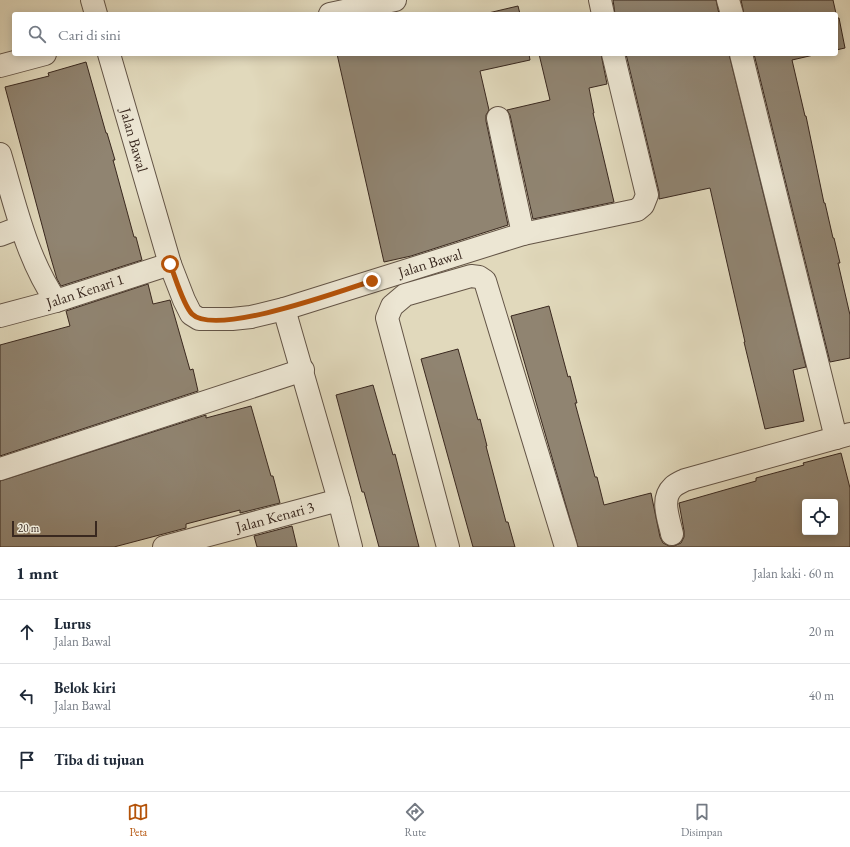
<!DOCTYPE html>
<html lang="id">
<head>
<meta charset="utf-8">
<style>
  body { margin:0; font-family:"EB Garamond",serif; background:#f6f6f7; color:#1f2937 }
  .controls { position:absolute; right:12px; bottom:12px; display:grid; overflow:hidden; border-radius:4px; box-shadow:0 2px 10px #0003 }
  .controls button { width:36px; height:36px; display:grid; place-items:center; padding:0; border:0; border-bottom:1px solid #e0e1e3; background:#fff; color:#1f2937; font:20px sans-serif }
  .scale { position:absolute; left:12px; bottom:10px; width:85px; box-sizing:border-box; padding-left:4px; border:2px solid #39281f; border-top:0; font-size:11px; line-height:14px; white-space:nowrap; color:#39281f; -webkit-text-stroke:3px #ece6d3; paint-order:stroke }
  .stop { position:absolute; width:12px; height:12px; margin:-9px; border:3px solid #b45309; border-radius:50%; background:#fff }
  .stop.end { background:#b45309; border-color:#fff; box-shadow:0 1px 4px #0008 }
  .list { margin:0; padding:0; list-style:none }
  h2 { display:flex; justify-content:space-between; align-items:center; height:52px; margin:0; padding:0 16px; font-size:17px }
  h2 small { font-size:13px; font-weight:400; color:#747a83 }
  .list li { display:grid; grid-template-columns:26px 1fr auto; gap:12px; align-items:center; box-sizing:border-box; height:64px; padding:0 16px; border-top:1px solid #e0e1e3 }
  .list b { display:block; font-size:15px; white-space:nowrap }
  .list p { margin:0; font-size:13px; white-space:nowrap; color:#747a83 }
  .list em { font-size:13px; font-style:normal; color:#747a83 }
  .icon { flex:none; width:22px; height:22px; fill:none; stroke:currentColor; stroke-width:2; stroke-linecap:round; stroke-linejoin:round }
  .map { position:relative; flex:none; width:850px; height:547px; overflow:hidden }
  .search { position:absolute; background:#fff; box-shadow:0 2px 10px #0003; left:12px; right:12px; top:12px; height:44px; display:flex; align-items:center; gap:10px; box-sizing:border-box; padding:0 14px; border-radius:4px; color:#747a83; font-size:15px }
  .sheet { height:244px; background:#fff }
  nav { display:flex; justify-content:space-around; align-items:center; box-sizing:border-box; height:56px; border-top:1px solid #e0e1e3; background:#fff; font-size:11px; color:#747a83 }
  nav a { display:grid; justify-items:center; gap:2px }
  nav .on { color:#b45309 }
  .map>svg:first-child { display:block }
  .building { fill:#908471; stroke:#39281f; fill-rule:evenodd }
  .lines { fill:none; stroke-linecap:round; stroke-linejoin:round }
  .minor-casing { stroke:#635446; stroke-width:24 }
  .minor { stroke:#ece6d3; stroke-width:22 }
  .route { stroke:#b45309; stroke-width:5 }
  .labels { text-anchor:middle; stroke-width:3; stroke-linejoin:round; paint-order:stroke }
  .street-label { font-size:15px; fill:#39281f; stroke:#ece6d3 }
</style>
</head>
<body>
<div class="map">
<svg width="850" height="547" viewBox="0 0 850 547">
  <rect width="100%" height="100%" fill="#e1d9bc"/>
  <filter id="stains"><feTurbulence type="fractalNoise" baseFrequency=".005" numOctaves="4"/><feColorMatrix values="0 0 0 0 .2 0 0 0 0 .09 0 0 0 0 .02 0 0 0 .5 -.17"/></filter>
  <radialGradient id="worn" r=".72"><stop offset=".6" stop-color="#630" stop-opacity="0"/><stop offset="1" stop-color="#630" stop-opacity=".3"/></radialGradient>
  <g class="building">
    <path d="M613,0H716L719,14H615Z"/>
    <path d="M741,0H833L837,18H839L845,48L836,50V14H744Z"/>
    <path d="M518,6L520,14H484Z"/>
    <path d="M337,54H529L530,60L480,71L489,110L486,115V121L508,225L411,256L384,262Z"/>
    <path d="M539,54H601L607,84L589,88L594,113H593L614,202L533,219L510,115L507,110L550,100Z"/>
    <path d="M626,54H729L806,367L793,370L804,421L765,429L744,342H745L710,188L659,199V192Z"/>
    <path d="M754,54H818L792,60L805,116H806L824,203H825L833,238H834L840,263H838L850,315V358L830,362Z"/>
    <path d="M86,62L106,133H107L115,160H113L134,237H136L142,260L61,286L57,279L50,255L5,87L49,76L48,73Z"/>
    <path d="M148,284L153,304L170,300L190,370L193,369L198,391L0,456V345L70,326L66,311Z"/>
    <path d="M549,306L568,377L570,376L577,403H575L595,477H597L604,505L651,493L660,537L663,543L669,546H674L681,543L684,537V531L679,503L756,481V478L804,465L803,463L841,453L850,488V547H578L511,316ZM805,502H835V532H805Z"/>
    <path d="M458,349L478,420L480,419L487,446H486L506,522H508L515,547H473L421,359Z"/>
    <path d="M373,385L393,455L395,454L419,547H379L364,492H362L336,395Z"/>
    <path d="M251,406L271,476H273L280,503L240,513V510L186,524V528L114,547H0V481L206,415V418Z"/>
    <path d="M292,526L297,547H257L254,536Z"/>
  </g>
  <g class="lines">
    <defs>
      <g id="minor">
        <path d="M92,0L96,14"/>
        <path d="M600,0L603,14"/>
        <path d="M728,0L732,14"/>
        <path d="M330,14L395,0"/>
        <path d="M109,54L170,264L184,300L191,314L199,319H232L251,317L284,309L523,234L637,210L643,205L647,195L613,54"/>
        <path d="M741,54L836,438"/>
        <path d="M0,66L45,54"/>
        <path d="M498,118L523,234"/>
        <path d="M0,154C15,204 26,257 56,301"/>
        <path d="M0,235L21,227"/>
        <path d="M284,309L339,500L351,547"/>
        <path d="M0,316L56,301L170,264"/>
        <path d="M0,469L303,370"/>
        <path d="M672,534C669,519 660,499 673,487C676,484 681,482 685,480L850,434"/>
        <path d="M164,547L339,500"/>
        <path d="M448,547L387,318L392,306L405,295L471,276L479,277L485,281L566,547"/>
      </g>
    </defs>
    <use href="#minor" class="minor-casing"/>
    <use href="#minor" class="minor"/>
  </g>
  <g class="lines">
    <path class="route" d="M170,264C175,276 183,305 192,314C215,337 341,291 372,281"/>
  </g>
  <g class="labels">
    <g class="street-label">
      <text transform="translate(134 140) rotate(74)" y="5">Jalan Bawal</text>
      <text transform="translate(430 263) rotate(-17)" y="5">Jalan Bawal</text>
      <text transform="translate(85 291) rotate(-18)" y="5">Jalan Kenari 1</text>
      <text transform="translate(275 517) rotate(-15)" y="5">Jalan Kenari 3</text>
    </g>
  </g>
  <rect width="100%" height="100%" filter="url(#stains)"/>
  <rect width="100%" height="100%" fill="url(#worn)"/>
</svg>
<div class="controls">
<button><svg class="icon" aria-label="locate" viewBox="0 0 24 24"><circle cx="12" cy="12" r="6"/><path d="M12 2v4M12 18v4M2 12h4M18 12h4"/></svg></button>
</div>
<div class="scale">20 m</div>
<div class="stop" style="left:170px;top:264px"></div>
<div class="stop end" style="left:372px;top:281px"></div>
<div class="search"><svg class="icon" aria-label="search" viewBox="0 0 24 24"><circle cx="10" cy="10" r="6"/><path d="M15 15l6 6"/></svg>Cari di sini</div>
</div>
<section class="sheet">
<h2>1 mnt<small>Jalan kaki · 60 m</small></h2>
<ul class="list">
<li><svg class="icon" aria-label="ahead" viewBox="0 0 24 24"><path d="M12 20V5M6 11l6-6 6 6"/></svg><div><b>Lurus</b><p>Jalan Bawal</p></div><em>20 m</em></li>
<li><svg class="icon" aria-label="left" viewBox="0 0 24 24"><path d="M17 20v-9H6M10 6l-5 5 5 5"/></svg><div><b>Belok kiri</b><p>Jalan Bawal</p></div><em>40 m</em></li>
<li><svg class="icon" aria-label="arrive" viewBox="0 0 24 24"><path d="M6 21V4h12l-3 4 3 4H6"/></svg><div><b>Tiba di tujuan</b></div></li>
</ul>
</section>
<nav>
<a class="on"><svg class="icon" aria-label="map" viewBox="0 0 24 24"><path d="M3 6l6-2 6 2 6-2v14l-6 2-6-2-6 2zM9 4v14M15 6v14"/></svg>Peta</a>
<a><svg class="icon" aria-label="directions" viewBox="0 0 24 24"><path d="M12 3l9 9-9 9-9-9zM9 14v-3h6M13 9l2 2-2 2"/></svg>Rute</a>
<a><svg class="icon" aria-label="saved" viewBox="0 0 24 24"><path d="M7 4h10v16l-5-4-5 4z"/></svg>Disimpan</a>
</nav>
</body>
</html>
